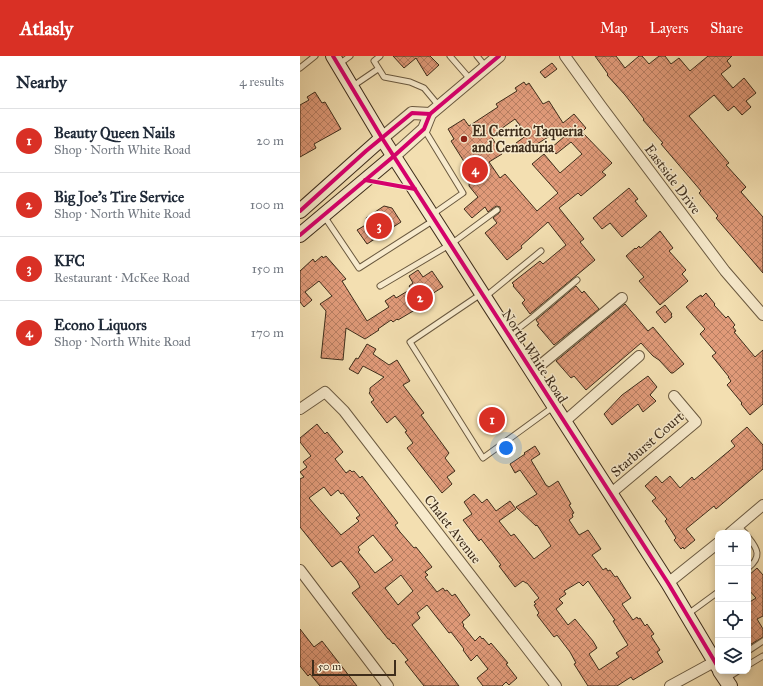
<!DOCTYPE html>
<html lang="en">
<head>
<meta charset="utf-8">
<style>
  body { margin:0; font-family:"IM FELL Great Primer",serif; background:#f2f2f3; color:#1f2937 }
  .controls { position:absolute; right:12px; bottom:12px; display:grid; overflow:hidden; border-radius:8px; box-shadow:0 2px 6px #0003 }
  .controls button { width:36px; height:36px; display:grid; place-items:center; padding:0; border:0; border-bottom:1px solid #e0e1e3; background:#fff; color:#1f2937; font:20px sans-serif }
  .scale { position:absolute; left:12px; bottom:10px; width:84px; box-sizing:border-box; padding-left:4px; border:2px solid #3e2d1b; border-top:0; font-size:11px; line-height:14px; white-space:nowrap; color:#3e2d1b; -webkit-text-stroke:3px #f7eacc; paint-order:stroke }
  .you { position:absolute; left:206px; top:392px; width:14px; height:14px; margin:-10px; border:3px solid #fff; border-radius:50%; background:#1a73e8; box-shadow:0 0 0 6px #1a73e833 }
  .badge { display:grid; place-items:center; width:26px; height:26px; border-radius:50%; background:#d93025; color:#fff; font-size:13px; font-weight:700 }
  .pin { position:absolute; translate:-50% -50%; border:2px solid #fff; box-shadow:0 1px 4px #0006 }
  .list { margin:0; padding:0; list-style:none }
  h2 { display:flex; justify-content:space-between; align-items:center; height:52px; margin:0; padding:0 16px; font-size:17px }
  h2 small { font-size:13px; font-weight:400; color:#747a83 }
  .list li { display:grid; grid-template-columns:26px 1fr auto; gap:12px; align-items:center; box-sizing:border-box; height:64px; padding:0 16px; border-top:1px solid #e0e1e3 }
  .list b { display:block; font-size:15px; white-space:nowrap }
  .list p { margin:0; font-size:13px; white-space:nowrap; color:#747a83 }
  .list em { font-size:13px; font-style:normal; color:#747a83 }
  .icon { flex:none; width:22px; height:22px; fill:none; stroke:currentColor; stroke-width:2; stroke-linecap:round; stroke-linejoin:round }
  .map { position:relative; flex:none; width:463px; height:630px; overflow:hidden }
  header { display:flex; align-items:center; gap:24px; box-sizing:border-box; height:56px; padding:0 20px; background:#d93025; color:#fff }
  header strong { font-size:19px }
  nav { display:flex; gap:22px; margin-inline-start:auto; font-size:14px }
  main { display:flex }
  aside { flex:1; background:#fff }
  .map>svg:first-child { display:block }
  .building { fill:url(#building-cross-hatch); stroke:#3e2d1b; fill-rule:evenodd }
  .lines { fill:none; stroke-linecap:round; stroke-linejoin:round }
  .service-casing { stroke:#6b5a40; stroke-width:7 }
  .minor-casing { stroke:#6b5a40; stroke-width:12 }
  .tertiary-casing { stroke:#6b5a40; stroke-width:14 }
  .secondary-casing { stroke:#3e2d1b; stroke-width:16 }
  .service { stroke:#f7eacc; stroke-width:5 }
  .minor { stroke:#f7eacc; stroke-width:10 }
  .tertiary { stroke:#f7eacc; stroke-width:12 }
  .secondary { stroke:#f7eacc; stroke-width:14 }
  .cycleway-casing { stroke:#f7eacc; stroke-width:6 }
  .cycleway { stroke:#d6006c; stroke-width:4 }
  .poi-dot { fill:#8f2418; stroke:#f7eacc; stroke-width:1.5 }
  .labels { text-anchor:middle; stroke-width:3; stroke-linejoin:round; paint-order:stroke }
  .poi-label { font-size:14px; font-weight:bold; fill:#3e2d1b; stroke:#f7eacc; text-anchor:start }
  .street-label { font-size:14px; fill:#3e2d1b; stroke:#f7eacc }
</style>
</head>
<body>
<header>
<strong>Atlasly</strong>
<nav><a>Map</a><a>Layers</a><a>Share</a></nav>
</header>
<main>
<aside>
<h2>Nearby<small>4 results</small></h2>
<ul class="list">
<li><span class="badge">1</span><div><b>Beauty Queen Nails</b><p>Shop · North White Road</p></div><em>20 m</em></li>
<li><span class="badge">2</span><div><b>Big Joe's Tire Service</b><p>Shop · North White Road</p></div><em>100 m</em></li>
<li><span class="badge">3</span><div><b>KFC</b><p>Restaurant · McKee Road</p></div><em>150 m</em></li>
<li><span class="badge">4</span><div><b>Econo Liquors</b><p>Shop · North White Road</p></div><em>170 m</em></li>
</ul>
</aside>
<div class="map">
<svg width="463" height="630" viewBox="0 0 463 630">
  <defs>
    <pattern id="building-cross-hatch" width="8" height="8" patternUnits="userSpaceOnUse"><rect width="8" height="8" fill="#e09a79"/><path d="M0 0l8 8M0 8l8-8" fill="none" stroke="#b77e62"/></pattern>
  </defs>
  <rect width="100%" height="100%" fill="#f3dfb1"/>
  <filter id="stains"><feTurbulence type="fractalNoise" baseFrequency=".005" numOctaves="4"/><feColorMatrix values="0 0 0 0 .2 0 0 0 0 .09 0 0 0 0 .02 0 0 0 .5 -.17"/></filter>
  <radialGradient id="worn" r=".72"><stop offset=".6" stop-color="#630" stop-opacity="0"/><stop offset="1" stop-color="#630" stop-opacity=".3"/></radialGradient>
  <g class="building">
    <path d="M93,0H130L139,9L127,20L116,2L104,12Z"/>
    <path d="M295,0H316L325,12L339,0H342L349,8L359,0H365L371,8L379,2L390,15L408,0H432L427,5L431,10L421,18L433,32L444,22L456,37L446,45L451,51L442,59L434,50L428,55L414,39L389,60L429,107L426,109L446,131L441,136L463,161V217L416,162L418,160L399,137L401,135L361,88L363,87L343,64L344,63L325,39L307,19L308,18Z"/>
    <path d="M252,7L257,13L245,22L240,16Z"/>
    <path d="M224,26L226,29L229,27L243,48L249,45L263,67L274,58L286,72L282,76L312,107L302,116L306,119L281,140L278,137L259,152L284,183L280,186L295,204L230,258L222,247L225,244L213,230L214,229L212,227L240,205L243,208L266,189L248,166L221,190L222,192L207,204L185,177L197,167L193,162L200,156V151L196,150L188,156L185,151L172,162L164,153L178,141L169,130L170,115L151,85L154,83L148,73L164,63L169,70L198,51L196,48L217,35L215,32ZM215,63L227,79L216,87L222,97L260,74L265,80L251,92L256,98L271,86L282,98L260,117L244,98L232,108L258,137L237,155L205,118L200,122L189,106L202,98L191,80Z"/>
    <path d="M15,36L22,47L25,46L41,73L14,88L16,92L0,101V49L9,44L7,41Z"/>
    <path d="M329,132L338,143L335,145L347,160L322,181L310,167L302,173L293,162Z"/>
    <path d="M84,150L92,152L101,166L67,188L57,174L69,167L66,162Z"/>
    <path d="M360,175L373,192L369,195L386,214L382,218L388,225L360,249L339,225L344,221L326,200L335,192L336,193L339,190L340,192L342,191Z"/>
    <path d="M22,200L23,202L26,200L46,223L42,225L67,265L89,251L85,245L94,239L96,242L111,233L109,230L113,227L109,220L118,214L123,221L132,215L143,231L127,241L130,245L98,264L97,263L93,266L91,264L78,273L79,274L65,283L46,272L43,304L21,302L26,255L20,248L32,240L19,225L5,236L12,244L4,251L0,246V215L13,203L15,206Z"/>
    <path d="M276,230L282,237L284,235L299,253L254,289L237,269L239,268L236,264Z"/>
    <path d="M406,237L415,248L414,249L426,262L428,260L435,269L433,271L436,275L434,276L455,301L463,294V348L450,359L441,348L442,347L427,329L431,325L428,321H429L412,300L416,297L400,278L405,273L386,251L395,243L401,239L402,241Z"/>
    <path d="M325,248L348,275L353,271L384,308L373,317H371L359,304L353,300L341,287L286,334L274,320L271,322L256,305Z"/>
    <path d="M365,249L372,258L371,259L372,261L365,267L356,256Z"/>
    <path d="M67,288L76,293L73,298L89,309L97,304L110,325L103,329L124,357L121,359L149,397L145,402L155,415L147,421L152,428L142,437L107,392L113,387L105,376L107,375L95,360L87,367L71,346L74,344L69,337L70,336V332L84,321L63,310L58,318L49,313L56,302L58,303Z"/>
    <path d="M348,320L357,331L350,339L356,345L343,356L338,348L312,369L304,358L322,339Z"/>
    <path d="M17,368L25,378L27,376L43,396L35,403L46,417L50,414L52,416L54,415L60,422L62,420L98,467L95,469L100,476L114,492L116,491L132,511L125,516L128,519L125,521L137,536L143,532L145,535L147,534L152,540L155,538L162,548L170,559L162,566L164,569L163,570L175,585L180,580L182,583L183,582L189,589L191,587L208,607L206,608L217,622L209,629L206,626L202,630H183L177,622L188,613L177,599L171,605L163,594L164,593L151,576L149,577L127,549L117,557L120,562L112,569L159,630H124L105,606L108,604L94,587L93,588L89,583H88L52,537L60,531L57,525L41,505L32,511L0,471V423L4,421L0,416L7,411L3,406L11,400L0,386V382ZM24,431L31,440L38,434L41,438L43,437L60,459L56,462L59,465L41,479L9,442ZM73,479L93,504L75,517L58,496L60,494L58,491ZM101,519L113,535L98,549L85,532Z"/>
    <path d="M447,371L463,389V413L416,453L414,450L386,473L395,484L384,493L383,491L381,493L374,484L376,482L365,465L367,463L352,445L356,442L345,430L356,420L362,427L370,420L380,432L392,421L394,424L435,390L431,385Z"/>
    <path d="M235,390L240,398L231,404L246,429L249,431L258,425L271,448L269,449L274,457L272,458L273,461L269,464L279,479L288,474L301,493L292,499L303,514L306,512L308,515L310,514L315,521L317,520L331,542L322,548L333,564L337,561L338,563L340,562L345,570L347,568L354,578L351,580L360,594L357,596L363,606L333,624L331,621L317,630H288L274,608L276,607L270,596L257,579L254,581L237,559L239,557L234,549L236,548L234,546L239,542L227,527H226L223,525L215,531L199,510L201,509L181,483L179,485L163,464L172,458L164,446L174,438L182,447L187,443L196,455L210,445L216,453L199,465L211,480L214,478L234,503L251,490L237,469L236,470L216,451L237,438L220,414L215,417L210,408L225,398L224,397ZM288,525L315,564L313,565L328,589L316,597L319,601L299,614L289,598L297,592L293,585L275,563L268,569L256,553L263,547L259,543L266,538L264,535L279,526L283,530Z"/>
    <path d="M457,512L463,519V560L457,563L463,573V581L448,590V547L456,542L448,533V520Z"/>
    <path d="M0,573L14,591L22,585L57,630H20L10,618L8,620L0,610Z"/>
  </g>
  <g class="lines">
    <defs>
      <g id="service">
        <path d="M80,0L74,5L84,21L110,26L124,32L139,50"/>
        <path d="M150,0L170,23"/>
        <path d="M177,0L186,11"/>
        <path d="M38,9L50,0"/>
        <path d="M0,12L15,0"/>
        <path d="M53,30L78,13"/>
        <path d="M124,73L163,137L133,158"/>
        <path d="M24,160L59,212L134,164"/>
        <path d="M80,230L151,188L197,154"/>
        <path d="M181,238L110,286L183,402L253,351"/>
        <path d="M185,241L241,195"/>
        <path d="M210,279L233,261L277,224"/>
        <path d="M438,470L445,477"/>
        <path d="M448,481C458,493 462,501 448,512"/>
        <path d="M388,558L418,536"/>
        <path d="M448,595L463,585"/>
        <path d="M448,609L463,600"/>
        <path d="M426,623L438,615"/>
      </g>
      <g id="minor">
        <path d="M265,0L301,50L425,215L463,259"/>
        <path d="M232,316L322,242"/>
        <path d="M0,353L25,336L44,355L256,630"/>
        <path d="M264,366L339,300"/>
        <path d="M310,438L396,366L374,340"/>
        <path d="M430,477L463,449"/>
        <path d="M0,514L88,630"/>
        <path d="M368,527L418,487"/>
        <path d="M370,630L414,606"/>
      </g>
      <g id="tertiary">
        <path d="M82,82L112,57L130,58"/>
        <path d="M94,100L124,73L130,58L199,0"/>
      </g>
      <g id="secondary">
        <path d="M33,0L82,82L368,527L418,611"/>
        <path d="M0,155L82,82"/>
        <path d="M0,179L94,100"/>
        <path d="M420,615L430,630"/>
      </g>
    </defs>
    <use href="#service" class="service-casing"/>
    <use href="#minor" class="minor-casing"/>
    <use href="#tertiary" class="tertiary-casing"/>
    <use href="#secondary" class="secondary-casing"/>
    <use href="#service" class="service"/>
    <use href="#minor" class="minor"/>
    <use href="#tertiary" class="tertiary"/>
    <use href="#secondary" class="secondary"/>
    <defs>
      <g id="cycleway">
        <path d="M33,0L82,82L368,527L418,611"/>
        <path d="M65,124L115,133"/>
        <path d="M0,155L66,95L112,57L130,58"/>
        <path d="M0,179L94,100L124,73L130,58L199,0"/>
      </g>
    </defs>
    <use href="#cycleway" class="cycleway-casing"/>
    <use href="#cycleway" class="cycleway"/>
  </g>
  <circle class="poi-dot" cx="164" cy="83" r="4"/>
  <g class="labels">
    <g class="poi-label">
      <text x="172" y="80">El Cerrito Taqueria<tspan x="172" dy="16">and Cenaduria</tspan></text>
    </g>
    <g class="street-label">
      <text transform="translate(373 123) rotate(53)" y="5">Eastside Drive</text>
      <text transform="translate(235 300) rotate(57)" y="5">North White Road</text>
      <text transform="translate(347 388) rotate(-41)" y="5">Starburst Court</text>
      <text transform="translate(153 473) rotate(52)" y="5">Chalet Avenue</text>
    </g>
  </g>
  <rect width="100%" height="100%" filter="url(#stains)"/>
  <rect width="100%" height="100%" fill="url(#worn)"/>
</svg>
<div class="controls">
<button>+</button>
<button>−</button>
<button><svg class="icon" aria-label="locate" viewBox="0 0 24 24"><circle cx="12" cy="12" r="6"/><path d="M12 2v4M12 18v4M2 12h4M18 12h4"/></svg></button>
<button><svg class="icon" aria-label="layers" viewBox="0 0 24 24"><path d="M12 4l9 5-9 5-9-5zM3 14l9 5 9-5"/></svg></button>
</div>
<div class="scale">50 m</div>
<div class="you"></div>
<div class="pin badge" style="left:192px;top:364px">1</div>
<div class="pin badge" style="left:120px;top:242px">2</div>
<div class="pin badge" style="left:79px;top:170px">3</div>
<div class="pin badge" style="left:175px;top:114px">4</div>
</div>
</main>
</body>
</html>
